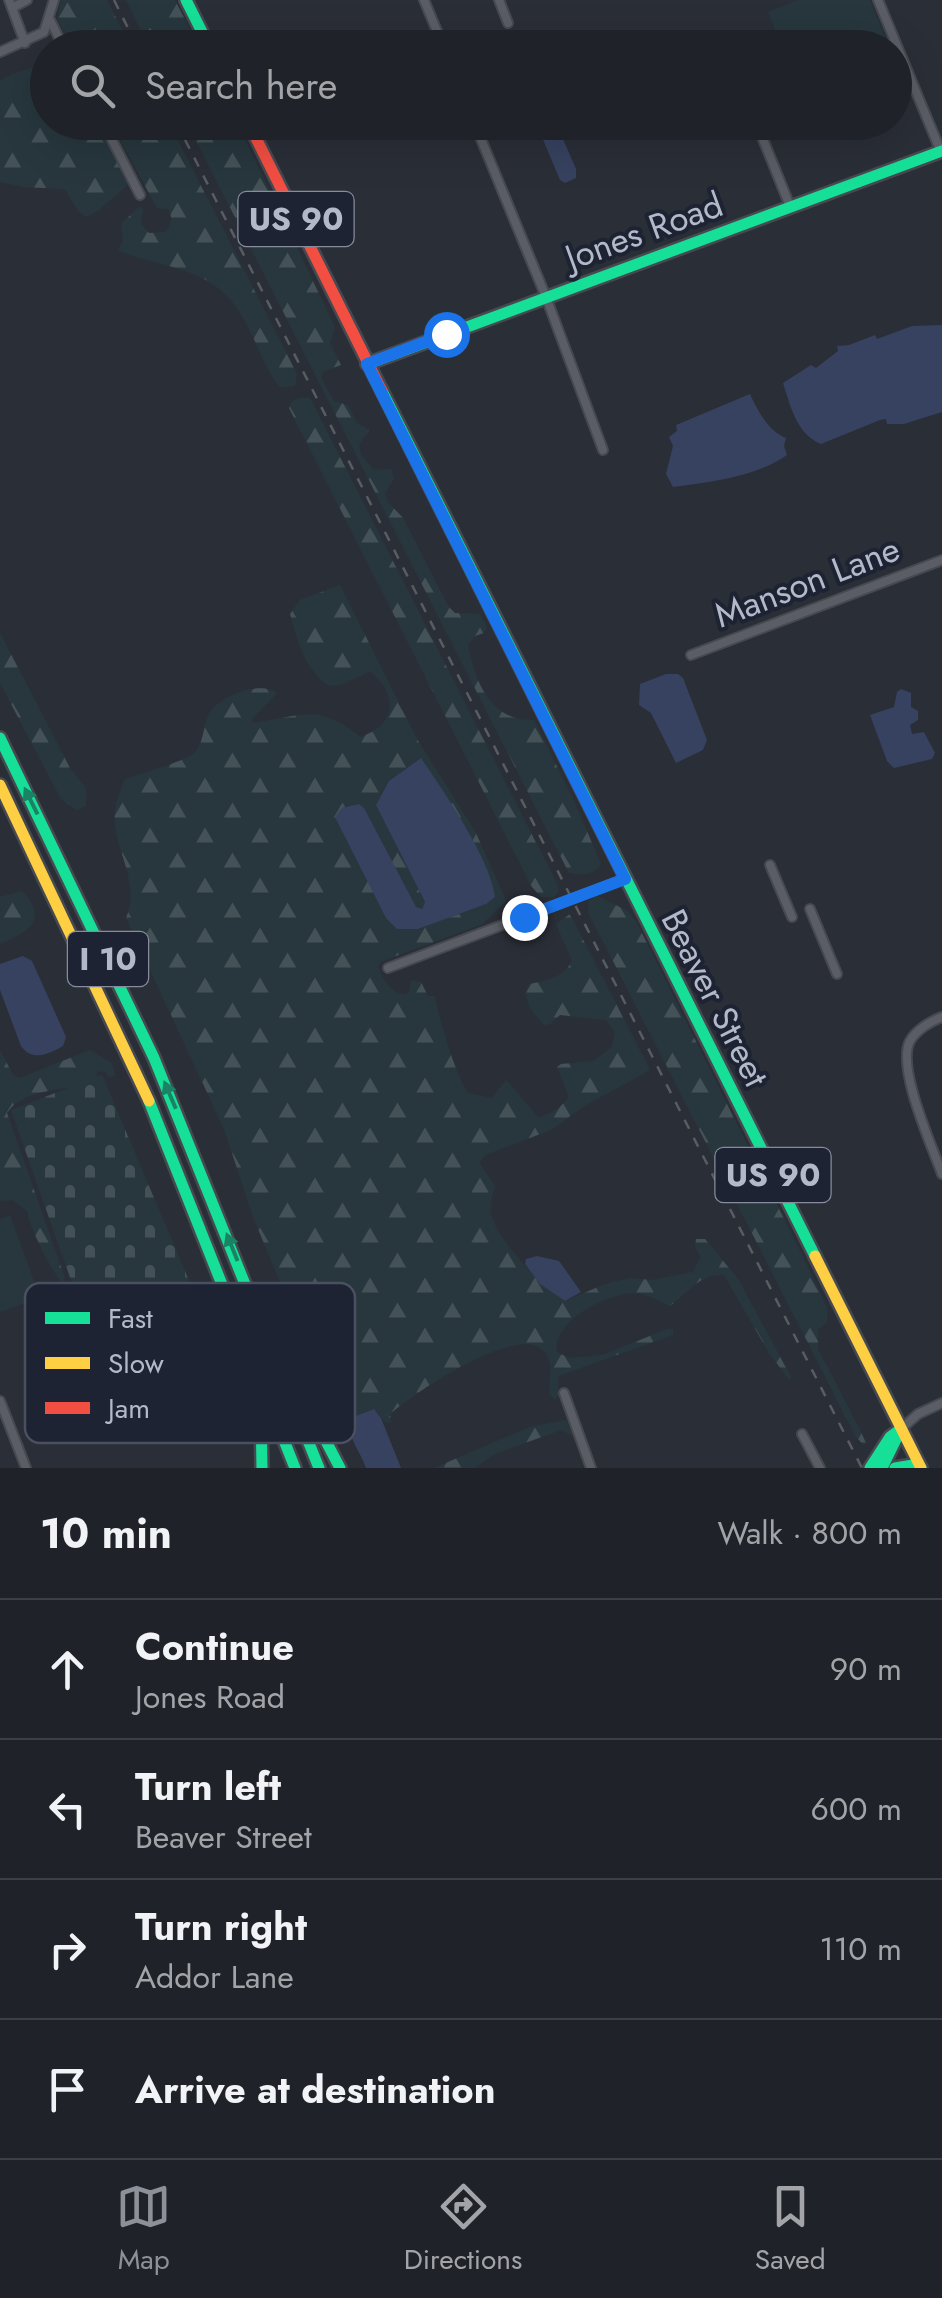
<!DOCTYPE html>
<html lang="en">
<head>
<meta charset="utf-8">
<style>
  body { margin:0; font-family:Jost,sans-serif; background:#282a31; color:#f1f3f6 }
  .stop { position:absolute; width:30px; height:30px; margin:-22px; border:8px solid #1a73e8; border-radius:50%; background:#fff }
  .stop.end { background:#1a73e8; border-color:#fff; box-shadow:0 2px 10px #0008 }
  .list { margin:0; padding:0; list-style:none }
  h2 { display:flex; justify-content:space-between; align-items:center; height:130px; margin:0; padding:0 40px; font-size:42px }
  h2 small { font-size:32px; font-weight:400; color:#a2a4a8 }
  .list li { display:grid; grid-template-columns:65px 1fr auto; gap:30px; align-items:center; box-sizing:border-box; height:140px; padding:0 40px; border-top:2px solid #3d3f46 }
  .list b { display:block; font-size:38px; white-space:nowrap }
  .list p { margin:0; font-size:32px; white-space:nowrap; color:#a2a4a8 }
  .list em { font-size:32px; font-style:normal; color:#a2a4a8 }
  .icon { flex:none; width:55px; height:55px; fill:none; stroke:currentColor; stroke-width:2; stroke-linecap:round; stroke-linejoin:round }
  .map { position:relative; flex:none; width:942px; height:1468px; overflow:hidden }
  .search { position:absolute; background:#202229; box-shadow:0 10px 40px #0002; left:30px; right:30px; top:30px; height:110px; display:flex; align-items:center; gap:25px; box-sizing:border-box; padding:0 35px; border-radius:55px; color:#a2a4a8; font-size:38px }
  .sheet { height:690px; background:#202229 }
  nav { display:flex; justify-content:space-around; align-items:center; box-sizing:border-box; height:140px; border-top:2px solid #3d3f46; background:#202229; font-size:28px; color:#a2a4a8 }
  nav a { display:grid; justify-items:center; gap:5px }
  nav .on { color:#8c9099 }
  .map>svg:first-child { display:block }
  .forest { fill:url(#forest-firs); fill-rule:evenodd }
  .cemetery { fill:url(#cemetery-stones) }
  .garden { fill:#27373d }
  .water { fill:#374260 }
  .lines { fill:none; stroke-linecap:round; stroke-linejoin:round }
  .street-casing { stroke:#464950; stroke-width:12 }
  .fast-casing { stroke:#464950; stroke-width:16 }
  .slow-casing { stroke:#464950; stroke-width:16 }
  .jam-casing { stroke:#464950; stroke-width:16 }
  .street { stroke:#5a5d65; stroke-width:8 }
  .fast { stroke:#16e098; stroke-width:11 }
  .slow { stroke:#ffcf43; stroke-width:11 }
  .jam { stroke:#f24e42; stroke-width:11 }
  .rail { stroke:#585c63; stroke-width:2.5; stroke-dasharray:10 10; stroke-linecap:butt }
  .oneway { fill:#1a8265 }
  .route { stroke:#1a73e8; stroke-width:12 }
  .labels { text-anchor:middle; stroke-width:8; stroke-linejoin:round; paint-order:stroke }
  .shield { fill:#1d2332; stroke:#878c9c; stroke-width:2.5 }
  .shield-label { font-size:32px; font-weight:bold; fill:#b4b9c9 }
  .street-label { font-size:35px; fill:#b4b9c9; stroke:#1d2332 }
  .key { fill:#1d2332; stroke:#4a505f; stroke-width:2.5 }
  .key-label { font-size:28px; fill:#b4b9c9 }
</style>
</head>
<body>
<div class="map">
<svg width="942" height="1468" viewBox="0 0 942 1468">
  <defs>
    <pattern id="forest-firs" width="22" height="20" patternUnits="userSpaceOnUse" patternTransform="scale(2.5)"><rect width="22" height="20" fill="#27373d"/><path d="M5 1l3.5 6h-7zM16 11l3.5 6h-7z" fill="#445258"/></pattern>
    <pattern id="cemetery-stones" width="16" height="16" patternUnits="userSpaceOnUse" patternTransform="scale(2.5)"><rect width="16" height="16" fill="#27373d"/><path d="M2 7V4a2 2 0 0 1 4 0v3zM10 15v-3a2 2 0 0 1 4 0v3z" fill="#445258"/></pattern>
  </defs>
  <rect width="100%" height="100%" fill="#2a2e37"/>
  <g class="forest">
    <path d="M61,0H107L131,47H72L57,18Z"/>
    <path d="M126,0H175L199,47H149Z"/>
    <path d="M47,60L48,122L97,123L128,184L99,210L86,217L78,211L65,189L23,187L0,182V81C16,69 34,72 47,60Z"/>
    <path d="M111,123H169L297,374L295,386L280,387C259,360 253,327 231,300C204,267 154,266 118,250L123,241L121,224L140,206L143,210L141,224L149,233L166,232C172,223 173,218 168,209L157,208Z"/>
    <path d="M187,123H237L335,327L330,343L341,365L323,372L321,378L334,401L348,405L357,423L369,430L359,444L361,455L374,470L391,469L394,479L385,493L388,502L403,518L448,606L455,613L480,614L487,627L484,633L475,636L468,645C475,682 491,722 534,720L575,803L601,864C593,876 581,875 569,873Z"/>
    <path d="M300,398H310L557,884L559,892L553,897H541L532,887L289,408L292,401Z"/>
    <path d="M340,585L417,739L476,833L506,901L482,924L380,962L378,967C384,981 389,990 403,995L409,993L411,980L421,982L428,996H435C437,1014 457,1079 468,1093L492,1098L506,1080L539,1118L558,1109L569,1097L557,1067L561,1064L594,1061L612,1047L615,1033L606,1020L560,1015L550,1024L544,1025L530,1008L525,993L529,984C546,981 566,977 572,960L556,924L570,914L650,1070L584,1106L551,1130L485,1155L479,1163L495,1186C492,1197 488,1207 492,1218C501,1243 542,1288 565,1301L605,1284L630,1278L653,1280L693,1272L701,1257L695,1247L696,1239H705L738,1279L791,1377L790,1381L769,1353L724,1275C702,1272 687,1293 670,1306C658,1301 646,1292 632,1293C605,1295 552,1321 557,1352L569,1358L603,1355L667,1329H673V1335L558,1376V1396L555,1400L549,1393L551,1366L547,1354C543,1351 539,1347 534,1345C500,1336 415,1392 390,1414L391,1422L386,1423L374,1409L352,1418L349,1426L351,1437L346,1439L253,1217L224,1129L126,918C142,881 111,846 115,810C116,800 122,790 124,780C138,774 189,761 196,751C204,741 203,725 209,714C219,696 261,680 277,693L253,717L252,723C300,717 317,702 360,737C397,725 399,695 370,671L343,684L329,686C304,668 298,642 290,614L300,600ZM420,758L469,832L495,897L486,904L418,929L342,808L359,804L363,808L416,908L420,910L425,903L376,805L389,781Z"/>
    <path d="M0,633L70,768L86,789V806L77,810L61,799L0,683Z"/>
    <path d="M22,891C50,921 27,932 0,944V897Z"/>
    <path d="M597,896L628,911L637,923L808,1267L827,1308V1322L818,1330V1349L860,1430L866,1443L863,1445L855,1435L588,912L589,901Z"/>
    <path d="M0,1050L13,1075L20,1078L90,1050L112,1063L115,1076L109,1077L105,1071L97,1072L96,1081C69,1092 25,1086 7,1113L65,1278L62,1283C54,1274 27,1224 28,1212L13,1200L0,1201Z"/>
    <path d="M566,1420L573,1436L561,1430L495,1454L474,1468H434L530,1427Z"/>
  </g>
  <path class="cemetery" d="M102,1075L190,1283L86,1322L77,1298L65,1303L60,1289L72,1283L11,1110Z"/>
  <g class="garden">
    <path d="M798,0H870L889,47H782L768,12Z"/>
    <path d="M10,1215L40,1298L0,1312V1219Z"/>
  </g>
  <g class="water">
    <path d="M536,123H556L576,169V178L565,183L560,180Z"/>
    <path d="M942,325V412L904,424H887L886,419L880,420L821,444C796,434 790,404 783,383L811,365L816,368L838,351L837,346L849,345L875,335L877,339L912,326Z"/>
    <path d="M750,394C757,410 769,432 786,438L784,446L787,455C756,477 710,482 673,487L666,474L673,446L669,437L677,431L676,425Z"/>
    <path d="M666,674H678L683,678L707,740L703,750L676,763L651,713L639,705L640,684Z"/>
    <path d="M901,689L911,693V707L918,711V720L910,725L912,734L924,732L935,753L932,759L894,768L887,761L870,715L894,707L897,692Z"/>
    <path d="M421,758C444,792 490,858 495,897L486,904L418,929H397L386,918L335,817L342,808L359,804L364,808L416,907L422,909L425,902L376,805L389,781Z"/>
    <path d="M23,956L32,961L66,1037L63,1046C49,1054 32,1062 21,1046L0,990V964Z"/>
    <path d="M537,1256L559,1261L581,1292L565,1301L540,1284L525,1264L526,1259Z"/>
    <path d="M374,1409L381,1418L401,1468H366C361,1452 345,1435 351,1418Z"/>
  </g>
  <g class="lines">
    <defs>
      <g id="street">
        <path d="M9,0L25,43"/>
        <path d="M424,0L444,48"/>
        <path d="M499,0L508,23"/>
        <path d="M878,0L941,152"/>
        <path d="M12,8L27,0"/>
        <path d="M50,20L64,48"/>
        <path d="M0,52L44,32L54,0"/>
        <path d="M103,122L140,195"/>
        <path d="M474,122L546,297L603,450"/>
        <path d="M756,122L790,206"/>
        <path d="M691,655L942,560"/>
        <path d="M770,865L792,917"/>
        <path d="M810,909L837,974"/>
        <path d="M388,968L625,879"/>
        <path d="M942,1017C931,1021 916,1030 910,1041C896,1067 932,1146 942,1174"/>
        <path d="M564,1393L591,1468"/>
        <path d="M0,1401L26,1468"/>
        <path d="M901,1429L918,1414L942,1403"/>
        <path d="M802,1434L820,1468"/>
      </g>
      <g id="fast">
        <path d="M186,0L210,48"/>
        <path d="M367,364L942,151"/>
        <path d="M382,391L815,1256"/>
        <path d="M0,738L154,1058L319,1468"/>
        <path d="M149,1101L295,1468"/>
        <path d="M292,1376L340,1468"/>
        <path d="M256,1388L261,1411L262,1468"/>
        <path d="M870,1468L890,1437L901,1429"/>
        <path d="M882,1468L901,1429"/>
        <path d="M895,1468L913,1465L921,1468"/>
      </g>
      <g id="slow">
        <path d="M0,785L149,1101"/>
        <path d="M815,1256L921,1468"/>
      </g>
      <path id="jam" d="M248,122L382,391"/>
    </defs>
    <use href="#street" class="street-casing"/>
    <use href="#fast" class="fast-casing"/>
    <use href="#slow" class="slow-casing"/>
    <use href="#jam" class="jam-casing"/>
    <use href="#street" class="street"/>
    <use href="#fast" class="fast"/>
    <use href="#slow" class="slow"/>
    <use href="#jam" class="jam"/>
    <g class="rail">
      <path d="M114,0L138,48"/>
      <path d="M176,122L862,1468"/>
    </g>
  </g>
  <defs><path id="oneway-solid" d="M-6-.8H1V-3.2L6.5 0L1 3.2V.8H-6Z" transform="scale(2.5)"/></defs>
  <g class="oneway">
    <use href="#oneway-solid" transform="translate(31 801) rotate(-116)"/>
    <use href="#oneway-solid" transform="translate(170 1095) rotate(-113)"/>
    <use href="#oneway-solid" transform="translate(232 1247) rotate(-112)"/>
  </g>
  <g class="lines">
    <path class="route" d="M446,334L367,364L625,879L524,917"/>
  </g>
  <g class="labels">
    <g class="shield">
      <rect x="238.5" y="192" width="115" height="54" rx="8"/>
      <rect x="68" y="932" width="80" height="54" rx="8"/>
      <rect x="715.5" y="1148" width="115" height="54" rx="8"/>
    </g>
    <g class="shield-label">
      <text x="296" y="230">US 90</text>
      <text x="108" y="970">I 10</text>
      <text x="773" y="1186">US 90</text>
    </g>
    <g class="street-label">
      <text transform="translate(644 231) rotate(-20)" y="12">Jones Road</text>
      <text transform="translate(807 582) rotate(-21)" y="12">Manson Lane</text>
      <text transform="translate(715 998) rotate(63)" y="12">Beaver Street</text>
    </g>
  </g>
  <rect x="25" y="1283" width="330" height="160" rx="15" class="key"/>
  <rect x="45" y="1312" width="45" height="12" fill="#16e098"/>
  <rect x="45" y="1357" width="45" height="12" fill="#ffcf43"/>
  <rect x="45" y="1402" width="45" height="12" fill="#f24e42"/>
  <g class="key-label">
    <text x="108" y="1328">Fast</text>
    <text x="108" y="1373">Slow</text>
    <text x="108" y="1418">Jam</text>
  </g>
</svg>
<div class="stop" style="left:446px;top:334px"></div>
<div class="stop end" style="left:524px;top:917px"></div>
<div class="search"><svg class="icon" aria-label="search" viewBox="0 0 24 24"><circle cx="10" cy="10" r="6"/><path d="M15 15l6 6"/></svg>Search here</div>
</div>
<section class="sheet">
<h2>10 min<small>Walk · 800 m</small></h2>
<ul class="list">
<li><svg class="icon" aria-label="ahead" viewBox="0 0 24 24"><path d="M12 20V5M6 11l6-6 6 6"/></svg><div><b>Continue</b><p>Jones Road</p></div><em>90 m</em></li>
<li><svg class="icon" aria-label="left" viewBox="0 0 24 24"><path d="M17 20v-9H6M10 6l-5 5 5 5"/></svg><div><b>Turn left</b><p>Beaver Street</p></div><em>600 m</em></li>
<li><svg class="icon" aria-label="right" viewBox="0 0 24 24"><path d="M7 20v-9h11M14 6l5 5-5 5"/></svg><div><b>Turn right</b><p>Addor Lane</p></div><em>110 m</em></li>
<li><svg class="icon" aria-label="arrive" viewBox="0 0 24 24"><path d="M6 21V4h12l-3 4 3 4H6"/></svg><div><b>Arrive at destination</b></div></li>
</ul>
</section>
<nav>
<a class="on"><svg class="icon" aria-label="map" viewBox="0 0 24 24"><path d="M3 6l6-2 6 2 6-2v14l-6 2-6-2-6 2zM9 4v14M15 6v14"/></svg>Map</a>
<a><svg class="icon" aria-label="directions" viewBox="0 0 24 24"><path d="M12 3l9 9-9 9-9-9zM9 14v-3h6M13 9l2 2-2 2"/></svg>Directions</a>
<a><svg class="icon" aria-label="saved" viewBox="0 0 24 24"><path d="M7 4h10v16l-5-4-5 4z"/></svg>Saved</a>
</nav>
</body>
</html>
